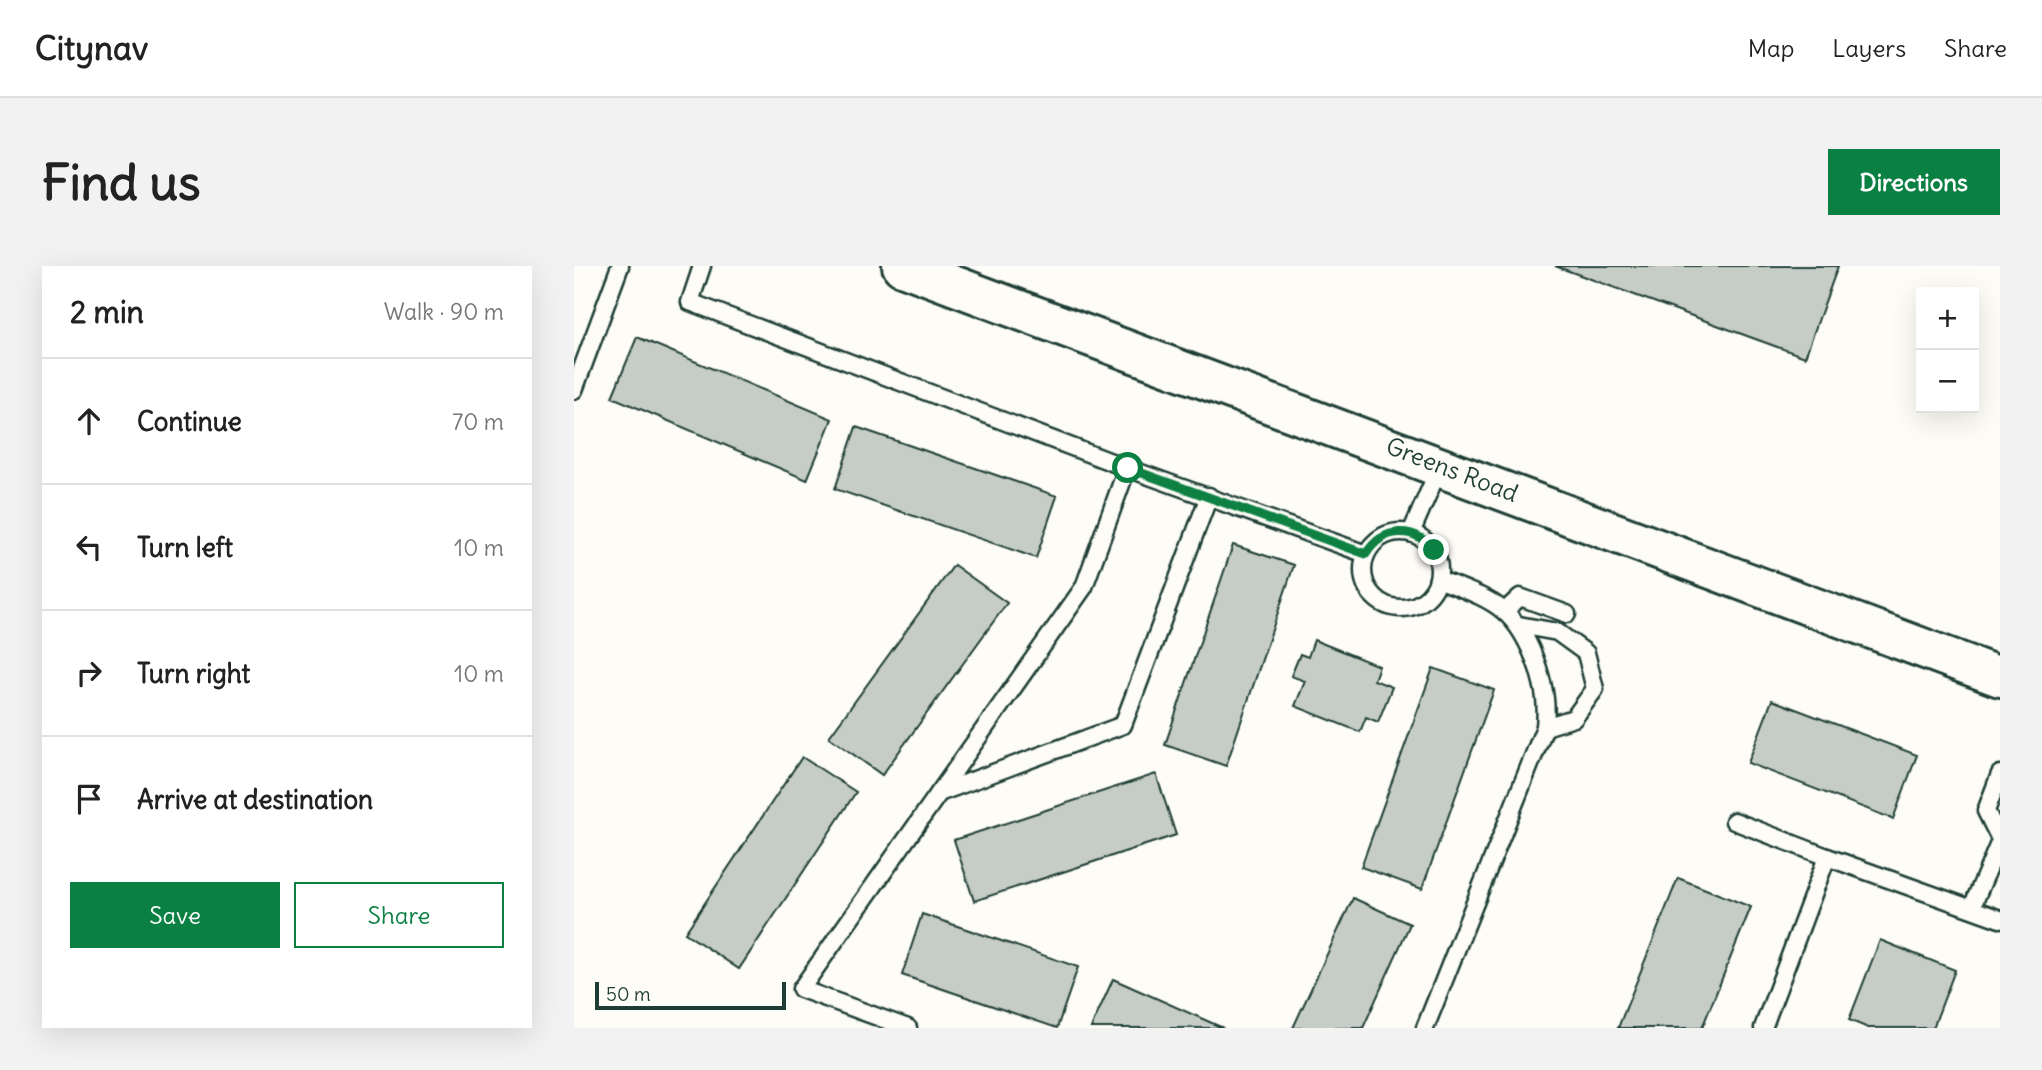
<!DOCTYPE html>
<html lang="en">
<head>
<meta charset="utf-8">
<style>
  body { margin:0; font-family:Delius,sans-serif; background:#f2f2f2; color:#222 }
  .controls { position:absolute; right:21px; top:21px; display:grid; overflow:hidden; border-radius:0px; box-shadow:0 7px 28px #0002 }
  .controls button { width:63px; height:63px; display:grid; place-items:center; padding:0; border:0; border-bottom:2px solid #e0e0e0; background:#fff; color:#222; font:35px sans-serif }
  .scale { position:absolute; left:21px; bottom:18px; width:191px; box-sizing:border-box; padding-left:7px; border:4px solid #1f3d34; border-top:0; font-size:19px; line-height:24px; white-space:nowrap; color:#1f3d34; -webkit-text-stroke:5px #fdfcf7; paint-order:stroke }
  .stop { position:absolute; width:21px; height:21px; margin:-16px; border:5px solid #0b8043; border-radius:50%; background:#fff }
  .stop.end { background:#0b8043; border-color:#fff; box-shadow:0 2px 7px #0008 }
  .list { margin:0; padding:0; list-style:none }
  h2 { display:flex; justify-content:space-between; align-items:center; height:91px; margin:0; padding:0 28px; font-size:30px }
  h2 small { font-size:23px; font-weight:400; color:#767676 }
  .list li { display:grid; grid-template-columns:46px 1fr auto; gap:21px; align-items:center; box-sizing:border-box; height:126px; padding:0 28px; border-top:2px solid #e0e0e0 }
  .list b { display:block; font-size:26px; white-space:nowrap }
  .list em { font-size:23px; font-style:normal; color:#767676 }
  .actions { display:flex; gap:14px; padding:21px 28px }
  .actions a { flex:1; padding:16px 0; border:2px solid #0b8043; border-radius:0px; text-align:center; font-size:24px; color:#0b8043 }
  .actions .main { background:#0b8043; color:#fff }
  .icon { flex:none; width:38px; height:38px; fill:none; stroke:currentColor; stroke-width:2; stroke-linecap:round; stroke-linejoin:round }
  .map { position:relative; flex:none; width:1426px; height:762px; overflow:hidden; border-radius:0px }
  header { display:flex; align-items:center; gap:42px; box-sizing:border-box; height:98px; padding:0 35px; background:#fff; border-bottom:2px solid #e0e0e0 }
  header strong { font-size:33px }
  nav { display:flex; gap:38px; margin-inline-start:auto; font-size:24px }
  .intro { display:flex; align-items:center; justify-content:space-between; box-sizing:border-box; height:168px; padding:0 42px }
  h1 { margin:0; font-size:49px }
  .button { padding:18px 32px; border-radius:0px; background:#0b8043; color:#fff; font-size:24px; font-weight:700 }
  main { display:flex; gap:42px; padding:0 42px }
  aside { flex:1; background:#fff; border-radius:0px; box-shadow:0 7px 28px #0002 }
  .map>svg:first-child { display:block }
  .building { fill:#c6cdc7; stroke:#1f3d34; stroke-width:2 }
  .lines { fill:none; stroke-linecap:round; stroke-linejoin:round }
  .service-casing { stroke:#1f3d34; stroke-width:21 }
  .secondary-casing { stroke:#1f3d34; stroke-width:44 }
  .service { stroke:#fdfcf7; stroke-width:16 }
  .secondary { stroke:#fdfcf7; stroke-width:38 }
  .route { stroke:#0b8043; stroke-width:9 }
  .labels { text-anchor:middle; stroke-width:5; stroke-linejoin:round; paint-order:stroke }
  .street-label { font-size:24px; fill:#1f3d34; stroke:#fdfcf7 }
</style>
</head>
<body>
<header>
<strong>Citynav</strong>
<nav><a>Map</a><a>Layers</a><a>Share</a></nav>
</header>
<div class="intro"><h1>Find us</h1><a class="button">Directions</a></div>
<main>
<aside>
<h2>2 min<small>Walk · 90 m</small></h2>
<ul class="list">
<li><svg class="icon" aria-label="ahead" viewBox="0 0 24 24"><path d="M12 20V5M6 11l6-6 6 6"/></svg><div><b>Continue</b></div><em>70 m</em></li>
<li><svg class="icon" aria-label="left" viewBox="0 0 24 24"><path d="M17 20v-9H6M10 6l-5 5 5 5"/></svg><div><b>Turn left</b></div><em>10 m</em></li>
<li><svg class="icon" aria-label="right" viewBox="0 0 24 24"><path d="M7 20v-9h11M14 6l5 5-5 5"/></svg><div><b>Turn right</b></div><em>10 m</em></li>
<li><svg class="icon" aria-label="arrive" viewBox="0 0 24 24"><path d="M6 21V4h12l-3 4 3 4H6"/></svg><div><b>Arrive at destination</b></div></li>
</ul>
<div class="actions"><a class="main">Save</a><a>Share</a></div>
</aside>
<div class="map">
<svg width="1426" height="762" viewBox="0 0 1426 762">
  <rect width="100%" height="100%" fill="#fdfcf7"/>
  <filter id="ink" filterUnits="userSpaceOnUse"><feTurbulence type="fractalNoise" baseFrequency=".0143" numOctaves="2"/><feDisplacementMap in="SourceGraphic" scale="14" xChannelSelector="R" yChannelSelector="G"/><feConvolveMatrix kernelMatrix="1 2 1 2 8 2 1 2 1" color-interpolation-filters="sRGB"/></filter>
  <g filter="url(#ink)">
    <g class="building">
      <path d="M981,0H1264L1231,91Z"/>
      <path d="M63,71L258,153L233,214L38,131Z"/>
      <path d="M282,161L483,230L462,292L261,223Z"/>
      <path d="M659,279L720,299L652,500L591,479Z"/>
      <path d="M380,299L433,337L308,509L255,471Z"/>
      <path d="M740,374L805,400L800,414L818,421L804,456L792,451L786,466L721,440L731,415L717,410L726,388L734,391Z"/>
      <path d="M859,402L920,424L848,623L787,601Z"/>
      <path d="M1198,434L1343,489L1319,553L1174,497Z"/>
      <path d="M228,491L282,526L165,703L111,667Z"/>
      <path d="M582,508L602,569L400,635L380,574Z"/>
      <path d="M1104,612L1177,641L1128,762H1044Z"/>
      <path d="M779,632L836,658L789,762H719Z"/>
      <path d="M348,648L504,701L483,762L328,709Z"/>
      <path d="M1306,674L1381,704L1359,762H1294L1275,754Z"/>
      <path d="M539,713L649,762H517Z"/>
    </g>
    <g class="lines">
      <defs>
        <g id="service">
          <path d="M128,0L116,36L553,202L792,288"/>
          <path d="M0,124L46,0"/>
          <circle cx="827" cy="304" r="38"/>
          <path d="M837,267L866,200"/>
          <path d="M931,345L946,331L993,348"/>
          <path d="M945,359L983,366L1012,387L1021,423L1000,452L971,461"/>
          <path d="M1426,508L1412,545L1426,573"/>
          <path d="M365,527L549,459L635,230"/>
          <path d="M1160,555L1253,591"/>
          <path d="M1398,641L1426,575"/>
          <path d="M334,762L227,723L510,321L553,202"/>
          <path d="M851,762L971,461C973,438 971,425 964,402C943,341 920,335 864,313"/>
          <path d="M1189,762L1253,591L1426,653"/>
        </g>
        <path id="secondary" d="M328,0L1426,411"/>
      </defs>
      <use href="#service" class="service-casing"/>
      <use href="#secondary" class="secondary-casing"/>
      <use href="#service" class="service"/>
      <use href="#secondary" class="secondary"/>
    </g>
  </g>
  <g class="lines" filter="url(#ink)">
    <path class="route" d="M554,202L792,288C809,261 840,259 860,284"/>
  </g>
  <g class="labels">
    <g class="street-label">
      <text transform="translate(878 204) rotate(21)" y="8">Greens Road</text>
    </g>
  </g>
</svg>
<div class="controls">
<button>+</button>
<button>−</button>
</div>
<div class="scale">50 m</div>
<div class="stop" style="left:554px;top:202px"></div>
<div class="stop end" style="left:860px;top:284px"></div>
</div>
</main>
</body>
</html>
